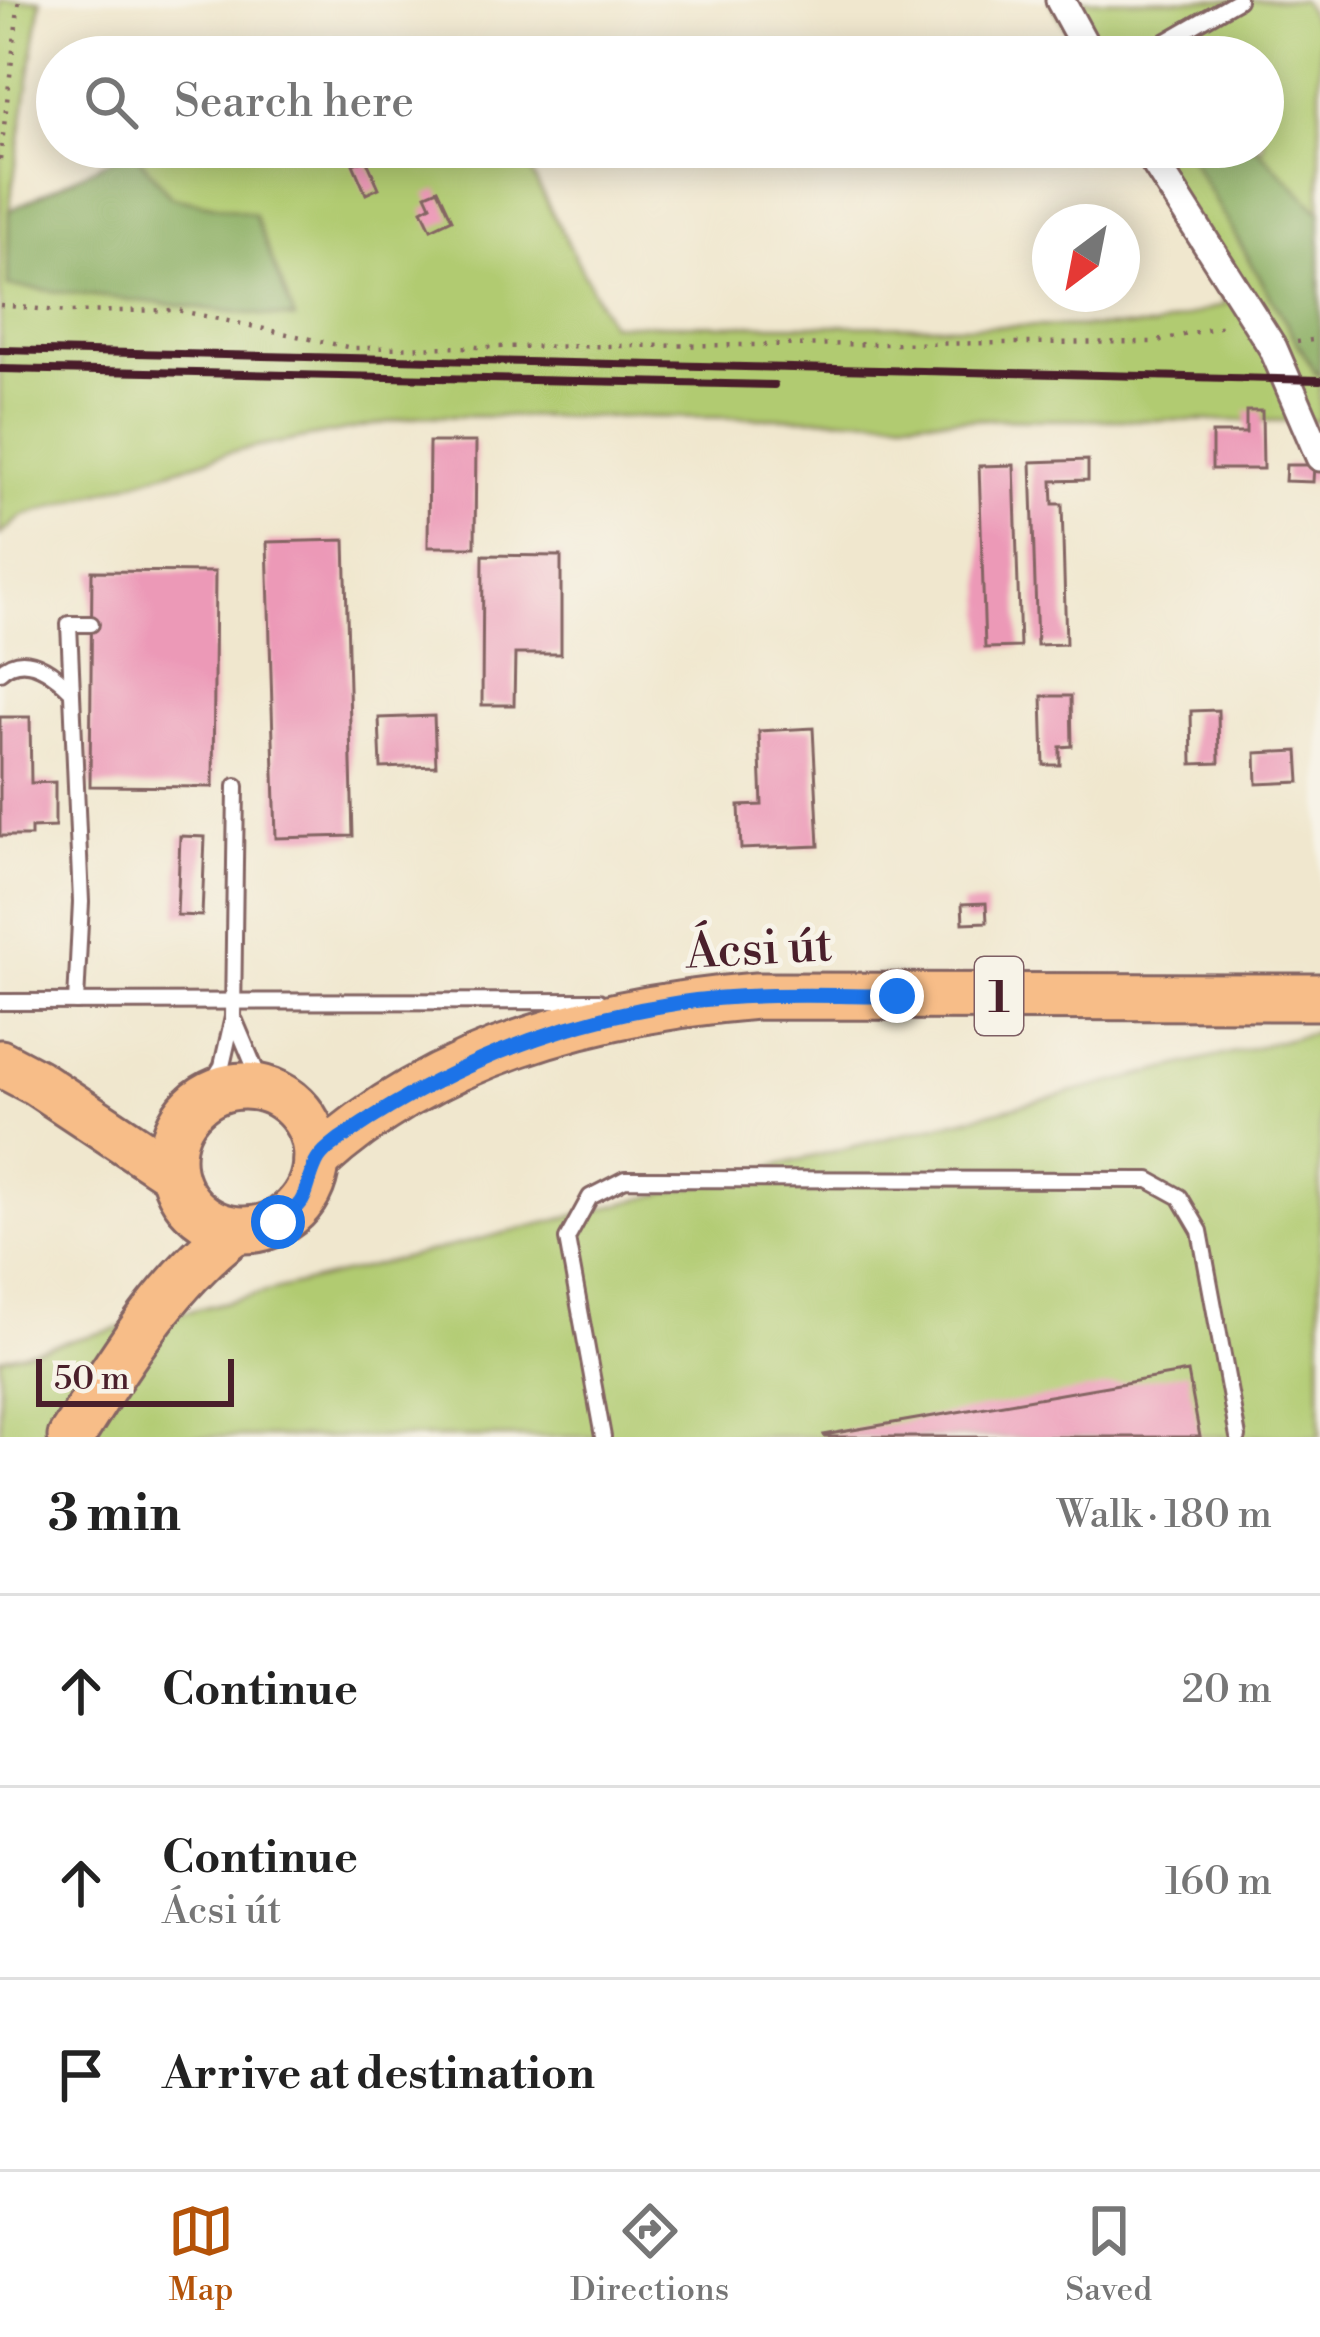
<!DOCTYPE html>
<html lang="en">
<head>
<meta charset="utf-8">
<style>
  body { margin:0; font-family:"Libre Bodoni",serif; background:#f6f6f6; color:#222 }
  .compass { position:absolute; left:1032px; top:204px; width:108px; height:108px; border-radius:50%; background:#fff; box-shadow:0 6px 30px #0003; rotate:212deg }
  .scale { position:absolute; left:36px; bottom:30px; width:198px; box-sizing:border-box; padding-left:12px; border:6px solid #4a1f2b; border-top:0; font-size:33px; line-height:42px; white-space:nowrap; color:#4a1f2b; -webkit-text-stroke:9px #f7f3e8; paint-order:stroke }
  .stop { position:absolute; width:36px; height:36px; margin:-27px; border:9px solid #1a73e8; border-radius:50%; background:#fff }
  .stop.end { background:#1a73e8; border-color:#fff; box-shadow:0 3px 12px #0008 }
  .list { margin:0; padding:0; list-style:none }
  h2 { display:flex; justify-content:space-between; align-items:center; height:156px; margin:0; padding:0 48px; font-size:51px }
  h2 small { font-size:39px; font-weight:400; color:#767676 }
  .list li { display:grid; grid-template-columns:78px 1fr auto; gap:36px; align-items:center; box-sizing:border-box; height:192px; padding:0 48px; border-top:3px solid #e0e0e0 }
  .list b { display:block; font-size:45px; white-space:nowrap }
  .list p { margin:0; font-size:39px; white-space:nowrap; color:#767676 }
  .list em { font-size:39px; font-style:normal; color:#767676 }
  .icon { flex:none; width:66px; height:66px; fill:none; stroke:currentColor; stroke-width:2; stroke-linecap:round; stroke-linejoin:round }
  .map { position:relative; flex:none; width:1320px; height:1437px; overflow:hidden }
  .search { position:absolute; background:#fff; box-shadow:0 6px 30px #0003; left:36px; right:36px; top:36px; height:132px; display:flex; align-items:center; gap:30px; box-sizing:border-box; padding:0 42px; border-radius:66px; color:#767676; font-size:45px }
  .sheet { height:732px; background:#fff }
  nav { display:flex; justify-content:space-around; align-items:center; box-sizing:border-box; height:168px; border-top:3px solid #e0e0e0; background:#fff; font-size:33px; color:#767676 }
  nav a { display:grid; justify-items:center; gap:6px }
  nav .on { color:#b45309 }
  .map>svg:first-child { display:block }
  .green { fill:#b1cb71; stroke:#7e754e; stroke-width:3 }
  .forest { fill:#8caf63; stroke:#6b6747; stroke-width:3 }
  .building { fill:#ec99b7 }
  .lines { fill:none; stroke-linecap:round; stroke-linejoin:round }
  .service-casing { stroke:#846564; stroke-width:20 }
  .minor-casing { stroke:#846564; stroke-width:33 }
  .primary-casing { stroke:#846564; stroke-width:51 }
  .path { stroke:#846564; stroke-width:4.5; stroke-dasharray:3 9; stroke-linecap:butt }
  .service { stroke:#fff; stroke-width:14 }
  .minor { stroke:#fff; stroke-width:27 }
  .primary { stroke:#f7bd88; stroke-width:45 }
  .rail { stroke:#4a1f2b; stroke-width:8 }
  .route { stroke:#1a73e8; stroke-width:15 }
  .labels { text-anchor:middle; stroke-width:10; stroke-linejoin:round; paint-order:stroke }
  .shield { fill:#f7f3e8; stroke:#7e5f64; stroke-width:3 }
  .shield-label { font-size:45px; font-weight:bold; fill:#4a1f2b }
  .street-label { font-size:48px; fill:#4a1f2b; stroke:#f7f3e8 }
</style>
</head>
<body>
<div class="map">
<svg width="1320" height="1437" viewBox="0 0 1320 1437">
  <rect width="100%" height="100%" fill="#f7f3e8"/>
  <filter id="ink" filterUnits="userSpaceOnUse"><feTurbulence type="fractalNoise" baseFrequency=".00833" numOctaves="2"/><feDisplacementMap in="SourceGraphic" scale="24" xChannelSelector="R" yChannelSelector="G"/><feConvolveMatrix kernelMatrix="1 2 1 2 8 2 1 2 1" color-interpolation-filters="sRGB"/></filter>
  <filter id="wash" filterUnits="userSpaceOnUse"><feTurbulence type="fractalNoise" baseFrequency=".004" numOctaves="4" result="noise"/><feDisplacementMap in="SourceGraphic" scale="48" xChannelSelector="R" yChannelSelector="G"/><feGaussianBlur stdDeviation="2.7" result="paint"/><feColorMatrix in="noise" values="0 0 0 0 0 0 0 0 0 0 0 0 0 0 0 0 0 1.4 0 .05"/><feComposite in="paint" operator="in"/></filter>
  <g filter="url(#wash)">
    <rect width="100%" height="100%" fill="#f0e7ce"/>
    <g class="green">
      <path d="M0,0H41L9,211V286L254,214L171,197L132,149L138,147H518L610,324L1154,327L1226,304L1135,147H1184L1315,373L1320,374V421L420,416L231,452L23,516L0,535Z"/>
      <path d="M1050,0H1302L1320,32V212L1256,147H1263V57H1083Z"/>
      <path d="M1320,1031V1437H0V1358Z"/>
    </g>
    <g class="forest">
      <path d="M1184,147H1256L1320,212V374H1316Z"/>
      <path d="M132,149L171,197L254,214L295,319L8,286L9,211Z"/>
    </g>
    <g id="blocks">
      <g class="building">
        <path d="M366,159L379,188L366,194L353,164Z"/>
        <path d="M438,189L452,219L431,229L422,210L431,205L426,194Z"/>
        <path d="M1246,411H1262L1263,469H1212V433H1246Z"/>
        <path d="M429,442H476L475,547H428Z"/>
        <path d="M1088,460V480L1052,481L1053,504H1062L1066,644L1037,645L1031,462Z"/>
        <path d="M1014,465L1020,647L985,648L979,466Z"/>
        <path d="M1286,465H1314L1313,482L1285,481Z"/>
        <path d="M345,540L353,836L276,838L267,542Z"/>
        <path d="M483,555L561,556V654H515L514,705H482Z"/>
        <path d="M92,571L215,572L213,787L90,786Z"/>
        <path d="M1042,696H1071L1072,746L1060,747V765H1044Z"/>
        <path d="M1218,710L1219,763L1192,764L1191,711Z"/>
        <path d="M434,716L436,766L381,768L379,718Z"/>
        <path d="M0,717H30L31,783L55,782V827L31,828V836H0Z"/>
        <path d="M813,728L819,846L741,849L739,806L762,805L759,731Z"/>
        <path d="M1298,751L1300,782L1257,784L1256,753Z"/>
        <path d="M180,836L205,837L202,916L177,915Z"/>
        <path d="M986,903L987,922L963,923L962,904Z"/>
        <path d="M1188,1372L1200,1437H825L824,1435Z"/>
      </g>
    </g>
  </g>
  <g filter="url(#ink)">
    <use href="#blocks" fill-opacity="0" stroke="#846564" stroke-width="3"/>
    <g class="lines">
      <defs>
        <g id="service">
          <path d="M1139,57L1238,0"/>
          <path d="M0,672C24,649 53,672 71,690"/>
          <path d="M0,1002L599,1001"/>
          <path d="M76,1002L81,902L69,624H91"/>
          <path d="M235,1021L260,1080L275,1093"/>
          <path d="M202,1099L222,1066L233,1017L236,786"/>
          <path d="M603,1437L567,1239L590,1197L625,1179L1149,1180L1180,1197L1200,1231L1238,1437"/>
        </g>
        <g id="minor">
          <path d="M1060,0L1091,57"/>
          <path d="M1145,147L1273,348L1320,457"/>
        </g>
        <g id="primary">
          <path d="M0,1063L36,1082L173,1173"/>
          <circle cx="244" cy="1158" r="72"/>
          <path d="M316,1161C434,1052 600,1009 756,996L1320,997"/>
          <path d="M71,1437C118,1364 165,1283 236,1230"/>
        </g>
      </defs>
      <use href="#service" class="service-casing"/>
      <use href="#minor" class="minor-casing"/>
      <use href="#primary" class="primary-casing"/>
      <g class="path">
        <path d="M0,160L19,0"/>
        <path d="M0,305L67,312L177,310L352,348L1153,342L1228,325"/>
        <path d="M1297,342L1320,339"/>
      </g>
      <use href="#service" class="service"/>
      <use href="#minor" class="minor"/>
      <use href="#primary" class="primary"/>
      <g class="rail">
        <path d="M0,350L1320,380"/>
        <path d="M0,369L774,385"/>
      </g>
    </g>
  </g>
  <g class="lines" filter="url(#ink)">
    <path class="route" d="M278,1222C312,1200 302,1193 316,1163C321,1152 339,1139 349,1133C449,1066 558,1021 678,1003C750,992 824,996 897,996"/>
  </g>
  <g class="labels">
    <rect class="shield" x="975" y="957" width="48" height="78" rx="9"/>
    <g class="shield-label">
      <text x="999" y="1012">1</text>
    </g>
    <g class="street-label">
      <text transform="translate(759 947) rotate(-3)" y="17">Ácsi út</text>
    </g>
  </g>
</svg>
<svg class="compass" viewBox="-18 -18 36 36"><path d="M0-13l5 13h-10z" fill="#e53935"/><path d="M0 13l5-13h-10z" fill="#767676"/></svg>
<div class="scale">50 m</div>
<div class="stop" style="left:278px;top:1222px"></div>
<div class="stop end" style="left:897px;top:996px"></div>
<div class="search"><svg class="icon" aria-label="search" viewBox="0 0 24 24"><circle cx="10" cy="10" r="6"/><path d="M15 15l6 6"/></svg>Search here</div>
</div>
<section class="sheet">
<h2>3 min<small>Walk · 180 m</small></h2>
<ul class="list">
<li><svg class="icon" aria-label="ahead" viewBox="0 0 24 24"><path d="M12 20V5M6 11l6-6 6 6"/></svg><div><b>Continue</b></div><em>20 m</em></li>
<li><svg class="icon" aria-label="ahead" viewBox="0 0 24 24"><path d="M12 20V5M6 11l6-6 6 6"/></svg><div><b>Continue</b><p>Ácsi út</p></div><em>160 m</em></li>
<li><svg class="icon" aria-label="arrive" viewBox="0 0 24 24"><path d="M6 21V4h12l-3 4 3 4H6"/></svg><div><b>Arrive at destination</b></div></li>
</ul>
</section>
<nav>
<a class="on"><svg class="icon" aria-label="map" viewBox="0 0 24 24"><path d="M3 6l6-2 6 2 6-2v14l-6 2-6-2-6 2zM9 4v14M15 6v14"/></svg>Map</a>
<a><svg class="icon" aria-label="directions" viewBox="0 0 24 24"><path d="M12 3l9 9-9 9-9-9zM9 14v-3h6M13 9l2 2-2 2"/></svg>Directions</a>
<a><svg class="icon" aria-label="saved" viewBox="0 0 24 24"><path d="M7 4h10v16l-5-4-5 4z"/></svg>Saved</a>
</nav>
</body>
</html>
